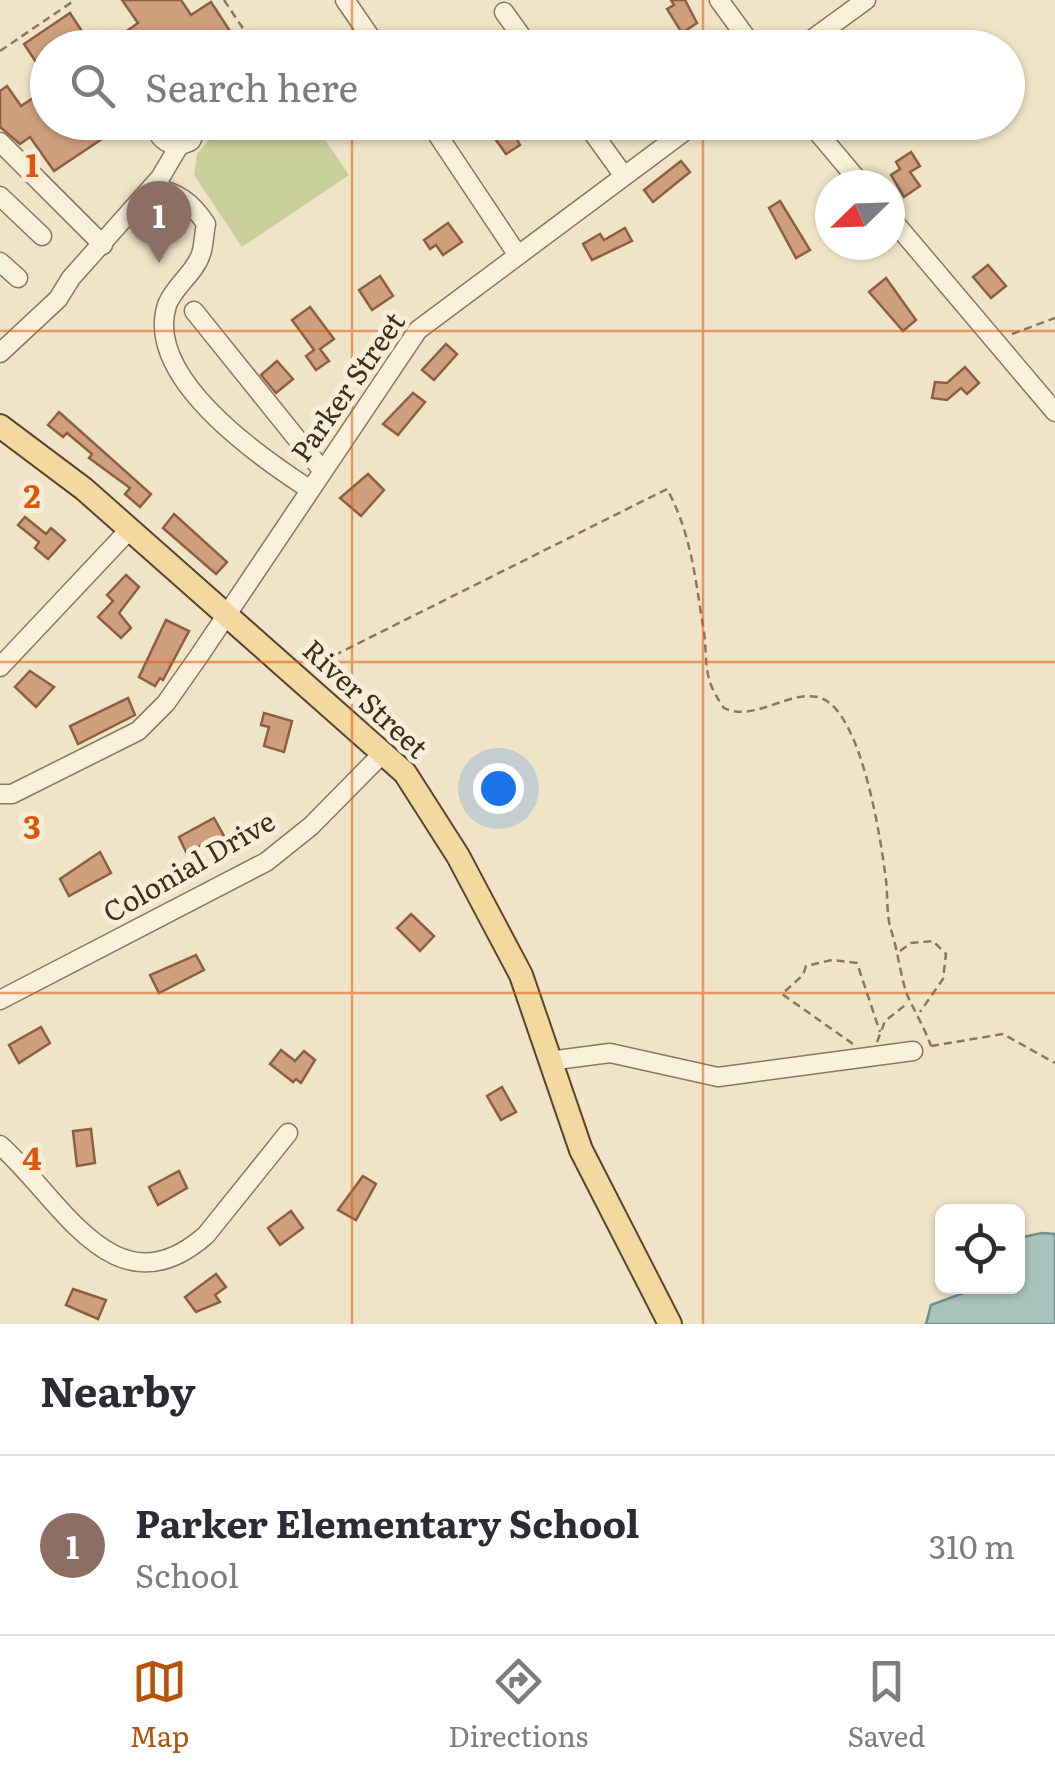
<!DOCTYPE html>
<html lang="en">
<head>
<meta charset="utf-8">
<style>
  body { margin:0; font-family:Literata,serif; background:#f2f2f3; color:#2b2b33 }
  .controls { position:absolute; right:30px; bottom:30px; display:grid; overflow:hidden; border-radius:15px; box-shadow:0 2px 8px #0004 }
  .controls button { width:90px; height:90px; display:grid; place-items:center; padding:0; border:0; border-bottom:2px solid #e1e1e2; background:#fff; color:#2b2b33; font:50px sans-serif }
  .compass { position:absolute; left:815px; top:170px; width:90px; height:90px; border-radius:50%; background:#fff; box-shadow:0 2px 8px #0004; rotate:247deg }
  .you { position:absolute; left:498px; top:788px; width:35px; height:35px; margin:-25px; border:8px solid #fff; border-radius:50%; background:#1a73e8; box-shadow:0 0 0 15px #1a73e833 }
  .badge { display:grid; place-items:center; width:65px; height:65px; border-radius:50%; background:#b45309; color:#fff; font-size:32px; font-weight:700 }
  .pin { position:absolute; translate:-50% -82px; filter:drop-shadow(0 2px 5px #0008) }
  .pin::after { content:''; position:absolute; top:52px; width:35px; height:30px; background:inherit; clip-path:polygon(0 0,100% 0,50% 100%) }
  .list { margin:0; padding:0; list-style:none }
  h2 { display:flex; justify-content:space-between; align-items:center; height:130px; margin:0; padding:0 40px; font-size:42px }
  h2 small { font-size:32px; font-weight:400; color:#7c7c81 }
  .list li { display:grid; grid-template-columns:65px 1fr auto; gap:30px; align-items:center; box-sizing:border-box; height:180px; padding:0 40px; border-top:2px solid #e1e1e2 }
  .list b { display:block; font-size:38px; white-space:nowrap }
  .list p { margin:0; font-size:32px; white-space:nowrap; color:#7c7c81 }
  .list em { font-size:32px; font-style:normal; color:#7c7c81 }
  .icon { flex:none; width:55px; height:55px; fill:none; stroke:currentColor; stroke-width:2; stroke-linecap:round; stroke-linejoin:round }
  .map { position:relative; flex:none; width:1055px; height:1324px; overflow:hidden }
  .search { position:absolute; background:#fff; box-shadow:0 2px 8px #0004; left:30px; right:30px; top:30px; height:110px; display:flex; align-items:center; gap:25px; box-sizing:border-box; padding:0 35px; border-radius:55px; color:#7c7c81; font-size:38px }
  .sheet { height:310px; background:#fff }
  nav { display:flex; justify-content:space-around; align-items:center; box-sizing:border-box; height:140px; border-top:2px solid #e1e1e2; background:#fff; font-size:28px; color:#7c7c81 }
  nav a { display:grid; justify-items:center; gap:5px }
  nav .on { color:#b45309 }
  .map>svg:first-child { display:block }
  .green { fill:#c9cf9b }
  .water { fill:#a9c4bc; stroke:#6f938a; stroke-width:2.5 }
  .building { fill:#cf9f7d; stroke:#8d5f41; stroke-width:2.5 }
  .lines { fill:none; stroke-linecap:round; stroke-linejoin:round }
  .minor-casing { stroke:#8d765c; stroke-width:21 }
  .major-casing { stroke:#5b4430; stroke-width:26 }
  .path { stroke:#8d765c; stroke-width:2.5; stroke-dasharray:8 5; stroke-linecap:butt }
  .minor { stroke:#faf1dc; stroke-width:18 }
  .major { stroke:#f3d9a0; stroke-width:22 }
  .grid { fill:none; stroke:#df570d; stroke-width:2.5; stroke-opacity:0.55 }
  .labels { text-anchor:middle; stroke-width:10; stroke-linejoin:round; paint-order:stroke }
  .street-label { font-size:28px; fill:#3d2e20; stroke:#f7eed8 }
  .grid-label { font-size:32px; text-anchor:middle; font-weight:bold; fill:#df570d; stroke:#f7eed8; stroke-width:10; stroke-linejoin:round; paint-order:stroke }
</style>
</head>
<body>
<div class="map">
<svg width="1055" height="1324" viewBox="0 0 1055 1324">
  <rect width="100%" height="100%" fill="#f0e4c8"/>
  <path class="green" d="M223,123H314L349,175L242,247L194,175L197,154Z"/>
  <path class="water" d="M1042,1233L1055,1234V1324H926L931,1305L980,1287L1018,1286V1238Z"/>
  <g class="building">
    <path d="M122,0H181L191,15L211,2L241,48H103L138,23Z"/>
    <path d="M671,0H685L697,23L682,33L667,9L674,5Z"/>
    <path d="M70,13L93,48H48V80L24,44Z"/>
    <path d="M7,86L21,106L48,88V122H112L117,129L54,171L30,137L20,144L0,127V91Z"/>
    <path d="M483,122H508L520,145L506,154Z"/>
    <path d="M911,152L920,166L910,172L920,186L904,197L891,175L900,169L896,162Z"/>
    <path d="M681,161L690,172L653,202L644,190Z"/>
    <path d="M780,201L810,250L796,258L769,208Z"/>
    <path d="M448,223L462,242L443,255L436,245L430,249L424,240Z"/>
    <path d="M625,228L632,241L592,260L583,244L600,234L604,240Z"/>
    <path d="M988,265L1006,286L991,298L973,277Z"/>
    <path d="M380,276L393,296L372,310L359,290Z"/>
    <path d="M886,278L916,320L903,331L869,292Z"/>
    <path d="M310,307L334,339L320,349L329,361L316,370L306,356L314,350L292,320Z"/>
    <path d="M446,344L457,354L434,380L422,370Z"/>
    <path d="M277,361L293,379L276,393L261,375Z"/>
    <path d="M965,367L979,383L967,394L961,388L947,400L932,398L935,382L947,383Z"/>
    <path d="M413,393L425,402L398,435L383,424Z"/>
    <path d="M59,412L151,494L140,507L125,494L130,488L89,458L92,454L67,433L63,437L48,425Z"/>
    <path d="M368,474L384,490L361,516L340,498Z"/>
    <path d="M174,514L227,562L216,574L163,528Z"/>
    <path d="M25,517L46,534L51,528L65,540L48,559L35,548L39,542L18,525Z"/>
    <path d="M126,575L139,587L119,613L131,628L121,638L98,617L113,601L107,595Z"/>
    <path d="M166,620L189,631L163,680L160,678L155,686L139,677Z"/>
    <path d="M30,671L54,687L36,707L15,687Z"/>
    <path d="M128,698L135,715L78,744L70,726Z"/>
    <path d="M264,713L292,721L284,752L264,746L269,727L261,725Z"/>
    <path d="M214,818L224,836L186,852L179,837Z"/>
    <path d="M100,852L111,873L69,896L60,879Z"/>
    <path d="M411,914L434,936L420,951L397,928Z"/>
    <path d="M196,955L204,970L159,993L150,975Z"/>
    <path d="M41,1027L50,1043L19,1063L9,1045Z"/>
    <path d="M281,1050L295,1061L304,1051L315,1060L301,1083L296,1079L293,1082L270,1064Z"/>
    <path d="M502,1087L516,1112L501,1120L487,1096Z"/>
    <path d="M91,1129L95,1163L77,1166L73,1131Z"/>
    <path d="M179,1171L187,1188L158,1205L149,1187Z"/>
    <path d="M363,1176L376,1184L356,1220L338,1210Z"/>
    <path d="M291,1211L303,1228L280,1245L268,1228Z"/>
    <path d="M216,1274L226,1287L215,1295L220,1302L196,1312L185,1297Z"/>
    <path d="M73,1289L106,1300L98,1319L66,1305Z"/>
  </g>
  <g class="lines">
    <defs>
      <g id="minor">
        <path d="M345,0L378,48"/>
        <path d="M719,0L754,48"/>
        <path d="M504,12L530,48"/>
        <path d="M800,48L866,0"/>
        <path d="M154,122C158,138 164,143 179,146"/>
        <path d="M429,122L517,254"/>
        <path d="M585,122L624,176"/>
        <path d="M809,122L862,185"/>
        <path d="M0,142L103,245"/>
        <path d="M152,187C178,193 191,201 206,224C204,233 204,245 201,254C195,273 174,286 167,305C144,377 258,456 309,489"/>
        <path d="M0,196L42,236"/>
        <path d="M890,217L1055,412"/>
        <path d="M0,262L18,278"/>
        <path d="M194,311L322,470"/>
        <path d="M0,353L58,299L71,278L160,178L179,146L191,141L199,122"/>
        <path d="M0,667L130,529"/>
        <path d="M0,794H12L138,731L166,703L199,656L418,330L697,122"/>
        <path d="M0,1000L266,862L311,826L384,752"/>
        <path d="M549,1061L610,1053L718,1077L913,1051"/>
        <path d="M0,1145C62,1200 115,1315 206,1235L288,1133"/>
      </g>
      <path id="major" d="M0,426L84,489L405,773L458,856L521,975L581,1150L670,1324"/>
    </defs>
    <use href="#minor" class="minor-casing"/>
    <use href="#major" class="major-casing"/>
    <g class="path">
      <path d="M224,0L256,48"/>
      <path d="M0,51L75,0"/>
      <path d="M1012,334L1055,318"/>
      <path d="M311,667L667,489C691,533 695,577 703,626C709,659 700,675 724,708C754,723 791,688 821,698C862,713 881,840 886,880C888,897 886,917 892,933C898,952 902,985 909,999C916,1014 925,1029 931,1046"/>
      <path d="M900,951L911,943L933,941L946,954L943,979L920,1012"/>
      <path d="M877,1042L885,1021L908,1003"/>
      <path d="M853,1044L782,994L803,975L806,966L832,960L857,963L880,1032"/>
      <path d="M931,1046L1003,1034L1055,1063"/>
    </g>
    <use href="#minor" class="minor"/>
    <use href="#major" class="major"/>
  </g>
  <path class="grid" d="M352,0V48M703,0V48M352,122V1324M703,122V1324M0,331H1055M0,662H1055M0,993H1055"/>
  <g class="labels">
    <g class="street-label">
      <text transform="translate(348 387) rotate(-55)" y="10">Parker Street</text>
      <text transform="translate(365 699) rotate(43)" y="10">River Street</text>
      <text transform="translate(189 867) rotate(-30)" y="10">Colonial Drive</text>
    </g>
  </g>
  <g class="grid-label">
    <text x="32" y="177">1</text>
    <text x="32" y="508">2</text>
    <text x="32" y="839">3</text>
    <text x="32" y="1170">4</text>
  </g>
</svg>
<div class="controls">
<button><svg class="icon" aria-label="locate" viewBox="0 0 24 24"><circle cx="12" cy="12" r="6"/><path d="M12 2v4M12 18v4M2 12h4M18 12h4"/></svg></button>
</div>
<svg class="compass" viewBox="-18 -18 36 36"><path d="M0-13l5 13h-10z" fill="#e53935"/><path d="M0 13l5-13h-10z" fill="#7c7c81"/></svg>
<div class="you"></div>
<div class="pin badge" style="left:159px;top:263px;background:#8d6e63">1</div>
<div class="search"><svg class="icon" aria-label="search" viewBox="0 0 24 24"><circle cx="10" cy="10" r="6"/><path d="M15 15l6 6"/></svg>Search here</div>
</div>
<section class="sheet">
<h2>Nearby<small></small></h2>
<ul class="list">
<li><span class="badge" style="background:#8d6e63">1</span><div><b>Parker Elementary School</b><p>School</p></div><em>310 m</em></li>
</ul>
</section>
<nav>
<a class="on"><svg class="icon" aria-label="map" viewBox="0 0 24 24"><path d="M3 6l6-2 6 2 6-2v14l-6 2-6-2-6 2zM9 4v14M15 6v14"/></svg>Map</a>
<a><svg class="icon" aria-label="directions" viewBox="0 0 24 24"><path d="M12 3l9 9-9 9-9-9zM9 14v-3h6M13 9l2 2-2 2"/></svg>Directions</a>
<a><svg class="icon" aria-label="saved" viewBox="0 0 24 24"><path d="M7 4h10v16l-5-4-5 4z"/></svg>Saved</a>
</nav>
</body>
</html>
